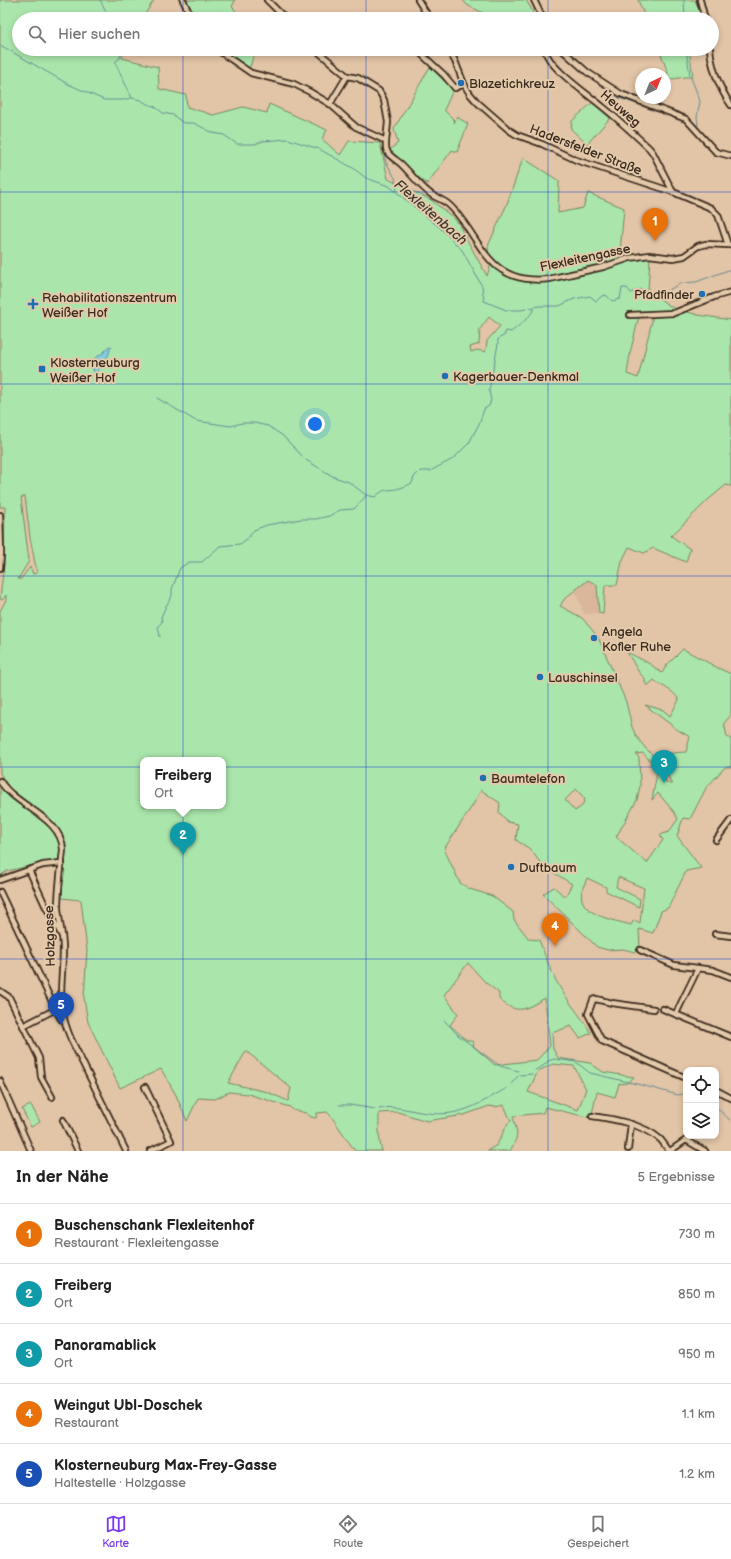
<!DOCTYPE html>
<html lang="de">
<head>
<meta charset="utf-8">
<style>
  body { margin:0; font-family:"Balsamiq Sans",sans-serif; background:#f6f6f6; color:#222 }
  .controls { position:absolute; right:12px; bottom:12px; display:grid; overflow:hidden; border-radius:8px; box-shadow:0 2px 6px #0003 }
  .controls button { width:36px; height:36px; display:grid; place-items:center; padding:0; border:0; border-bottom:1px solid #e0e0e0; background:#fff; color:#222; font:20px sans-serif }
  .compass { position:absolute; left:635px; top:68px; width:36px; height:36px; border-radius:50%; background:#fff; box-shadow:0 2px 6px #0003; rotate:43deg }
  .you { position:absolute; left:315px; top:424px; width:14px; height:14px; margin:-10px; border:3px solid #fff; border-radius:50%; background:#1a73e8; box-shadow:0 0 0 6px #1a73e833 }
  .badge { display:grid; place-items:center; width:26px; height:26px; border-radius:50%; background:#7c3aed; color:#fff; font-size:13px; font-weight:700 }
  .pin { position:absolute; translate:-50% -33px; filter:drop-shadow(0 1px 2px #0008) }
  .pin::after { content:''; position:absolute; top:21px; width:14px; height:12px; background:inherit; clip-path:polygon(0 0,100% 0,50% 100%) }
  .popup { position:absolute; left:140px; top:757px; width:86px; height:52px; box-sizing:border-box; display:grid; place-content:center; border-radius:8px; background:#fff; filter:drop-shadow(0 1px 3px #0005); font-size:13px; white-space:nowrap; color:#767676 }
  .popup b { font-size:15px; color:#222 }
  .popup::after { content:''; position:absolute; left:50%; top:100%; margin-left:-8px; border:8px solid transparent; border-top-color:#fff }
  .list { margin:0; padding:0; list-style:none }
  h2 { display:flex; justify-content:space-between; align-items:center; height:52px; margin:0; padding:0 16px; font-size:17px }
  h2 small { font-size:13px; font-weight:400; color:#767676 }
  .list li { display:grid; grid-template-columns:26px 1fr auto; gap:12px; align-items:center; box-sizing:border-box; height:60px; padding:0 16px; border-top:1px solid #e0e0e0 }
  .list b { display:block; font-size:15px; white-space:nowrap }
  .list p { margin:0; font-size:13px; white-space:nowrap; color:#767676 }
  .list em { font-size:13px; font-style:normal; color:#767676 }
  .icon { flex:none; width:22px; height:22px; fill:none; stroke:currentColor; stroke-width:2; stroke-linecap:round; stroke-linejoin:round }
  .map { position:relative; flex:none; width:731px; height:1151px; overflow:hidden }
  .search { position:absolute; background:#fff; box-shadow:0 2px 6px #0003; left:12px; right:12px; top:12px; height:44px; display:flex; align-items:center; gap:10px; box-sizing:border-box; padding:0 14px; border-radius:22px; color:#767676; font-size:15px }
  .sheet { height:352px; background:#fff }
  nav { display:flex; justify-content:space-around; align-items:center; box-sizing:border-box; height:56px; border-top:1px solid #e0e0e0; background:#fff; font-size:11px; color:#767676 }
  nav a { display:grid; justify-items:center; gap:2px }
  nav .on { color:#7c3aed }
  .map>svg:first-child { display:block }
  .built { fill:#dab69a }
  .green { fill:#aae6ac; stroke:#728865; fill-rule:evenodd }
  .water { fill:#82cbe3; stroke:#668b94 }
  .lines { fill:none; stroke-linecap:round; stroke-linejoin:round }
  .stream { stroke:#668b94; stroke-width:1 }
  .minor-casing { stroke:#3b2a1e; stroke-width:8 }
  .minor { stroke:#e3caab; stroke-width:4.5 }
  .grid { fill:none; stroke:#1d4ed8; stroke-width:1; stroke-opacity:0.55 }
  .poi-dot { fill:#1f6fb2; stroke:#e3caab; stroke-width:1.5 }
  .labels { text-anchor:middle; stroke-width:4; stroke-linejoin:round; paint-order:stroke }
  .poi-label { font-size:13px; fill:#3b2a1e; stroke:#e3caab; text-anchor:start }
  .street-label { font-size:13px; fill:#3b2a1e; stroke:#e3caab }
  .water-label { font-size:14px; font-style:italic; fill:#423a32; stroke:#e3caab }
</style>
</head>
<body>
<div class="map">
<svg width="731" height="1151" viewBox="0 0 731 1151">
  <rect width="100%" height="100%" fill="#e2c4a6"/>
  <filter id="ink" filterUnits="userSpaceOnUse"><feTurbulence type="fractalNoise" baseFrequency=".025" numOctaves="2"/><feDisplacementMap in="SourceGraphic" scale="8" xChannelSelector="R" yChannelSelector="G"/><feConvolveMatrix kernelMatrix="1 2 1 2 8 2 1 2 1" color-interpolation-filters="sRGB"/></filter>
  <g filter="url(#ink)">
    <path class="built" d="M587,580L597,584L599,613L584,614L575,590Z"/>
    <g class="green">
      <path d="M0,0H154L142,19H19V49H123L122,58L158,67L159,89L186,95L187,107L213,115L243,107L267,113L269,104L327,130L322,139L340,155L349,141L380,143L388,179L431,200L456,220L487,276L490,267L488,246L507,204L523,158L559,181L558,213L583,208L588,193L624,208L619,263L650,258L648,290L671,307L698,315L731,320V486L726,485L709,499L671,536L690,549L686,562L653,548L644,553L629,547L622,561L617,585H605L603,614L599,613L597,585L588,580L565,598L560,606L582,618L598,637L626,702L632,727L636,736L646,749L660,762L666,782L672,785L662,762C665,751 677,753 686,752L690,737L678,730L645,705L663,710L670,716L679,700C674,690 662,687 654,680L647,686L645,682V678L640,674L627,652L650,664L662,673L667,665L683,649L718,668L731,674V715L724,723L727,737L731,739V767H725L706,788L690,819L683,818L677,836L701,868L686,871L668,908L661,911L653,933L639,929L640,950L635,952L623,949L608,950L597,947L543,894L554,887L565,897L572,884L543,866L530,849L516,840L518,824L508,822L499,812L500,803L481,790L474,803L444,849L460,883L470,889L492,896L513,912L514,920L529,939L539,940C546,958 553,978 564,994C573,1008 583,1019 591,1033L580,1038L571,1026L552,1033L553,1049L558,1058L590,1063L603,1072L634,1077L627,1083L619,1084L615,1097L597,1092L591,1118L545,1107L543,1113L513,1116C517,1135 520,1133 510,1151H487L497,1145L508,1123L511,1121L504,1105L495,1107L489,1106L464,1115L427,1121L398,1112L379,1113C379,1126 378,1139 382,1151H355L331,1116L327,1112L317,1113L316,1118L311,1117L306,1113L293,1110L290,1107L248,1094L229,1092L215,1099L198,1098L187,1121L176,1095L161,1069L120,1088L88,1022L84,998L87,950L81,900L62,898L65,838L56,826L45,816L10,789L0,773V611L6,600V595L2,600L0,599L4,564L5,507H0ZM639,316H652V321L638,378L627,374L630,353ZM489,317L500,326L487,341L486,349L485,352L477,350L471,352L470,347L479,344L480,329ZM25,496L30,537L37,573L33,574L30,567L21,579H18L29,561L21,498ZM643,753L654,765L657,773L652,800L658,793L674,812L678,819L669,832L660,835L663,840L647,863L616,837L637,800L640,786L639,758L636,754ZM143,760H223V806H143ZM576,789L585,799L582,806L575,811L565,800ZM618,877L644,888L640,923L634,920L631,925C614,920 576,915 582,890C583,886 586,882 587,878L606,887V891L639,907L640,899L616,887ZM468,963L485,982L499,993V999C518,1016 526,1009 545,998L550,1046L537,1060L495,1065L474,1047L473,1042L465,1039L450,1025L458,1014L444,995ZM246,1051L291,1088L288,1101L267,1092L228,1083ZM553,1064L574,1066L586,1089L578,1110L528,1092L538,1071Z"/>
      <path d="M185,0H235L232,7L244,19H194Z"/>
      <path d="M463,0H526L533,12L528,19H495L467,5Z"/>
      <path d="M638,0H695L700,13L691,15V19H646Z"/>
      <path d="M221,49H256L249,69Z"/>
      <path d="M659,49H689L693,77C684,76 678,79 669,79L667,70Z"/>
      <path d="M430,67L453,90L444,110L455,121L454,123L457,117L468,124L457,152L452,150L427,184L409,170L389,151L398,143L394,129Z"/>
      <path d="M592,103L610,118L587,144L571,129L572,121Z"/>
      <path d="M0,784L3,791C14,800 53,825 57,835C61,843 61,851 60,859L7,871L0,876Z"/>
      <path d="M31,1105L40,1122L31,1127L22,1109Z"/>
    </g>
    <path class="water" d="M109,346L112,347C109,350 110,351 108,356C107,359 99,371 96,372H94L92,367L95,358L104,352Z"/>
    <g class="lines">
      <g class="stream">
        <path d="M100,0L110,19"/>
        <path d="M531,0L540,19"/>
        <path d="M684,0L685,19"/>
        <path d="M0,45L68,84L104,100H123L131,98"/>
        <path d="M121,49L120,58L115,62L132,98L141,100L147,104L154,106L163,113L173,115L183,123H194L213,133L224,135L237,144H255L263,141L288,139L319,149L353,168L366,178L389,186L440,228L462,250L482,286L484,301L506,310H521L539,306H559L574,299L590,296L596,301L602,296L606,295L612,301L620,299L622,288H627L631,293L641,289L647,291L649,298H655L681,283L696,282L731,269"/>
        <path d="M557,49L577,68L619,98L649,108L654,111H658L663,113"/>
        <path d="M686,49L690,75L700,101L697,117L698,125L697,127"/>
        <path d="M681,119L687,123"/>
        <path d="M703,134L712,144"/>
        <path d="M726,152L731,153"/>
        <path d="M384,155L386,162L395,178L397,191"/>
        <path d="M157,398L196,421L231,426L242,423H254L268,426L283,436L302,456"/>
        <path d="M306,460L334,477L349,482L366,495L375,497C387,486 387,492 400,488C404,487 408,485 412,483L414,477L420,471H430L453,459L469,443L480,422L484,409L489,406L491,400L489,391L498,344V339L505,335V332L507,331L511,332C520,325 530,318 535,307"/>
        <path d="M160,637L158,626L162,622L161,617L166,606L172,596V589L180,568L189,562H202L220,546L240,544L248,538L254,530L267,525L301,519H316L329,516L340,510L354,509L366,496"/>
        <path d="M444,1020L459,1036L500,1066L518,1071"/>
        <path d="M535,1070L543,1066L548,1061L554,1059L576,1062L590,1073L645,1086L678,1095L686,1093"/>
        <path d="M511,1084L519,1075L532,1074"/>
        <path d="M339,1105H350L375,1109"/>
        <path d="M716,1107L731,1121"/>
        <path d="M379,1109C396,1104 412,1112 428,1113C457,1117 476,1106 500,1092C503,1090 506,1089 508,1087"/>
      </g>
      <defs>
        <g id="minor">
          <path d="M183,0L192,19"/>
          <path d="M267,0L286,19"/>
          <path d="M418,0L430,19"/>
          <path d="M534,0L543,19"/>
          <path d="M700,0L705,19"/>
          <path d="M216,49L251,73L294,84L310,92L330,104L356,127L386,141C386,146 385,149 388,153C391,157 396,160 400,163C411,173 419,186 432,195C437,198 443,200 448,204C469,222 480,256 502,270C515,279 534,281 549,279L603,267L630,258L649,255L673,258L684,256L698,246L706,244L728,245"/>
          <path d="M315,49L347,76L358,78L379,91L384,100L388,122L386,141"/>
          <path d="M416,49L444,75L455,88L464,84"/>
          <path d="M448,49L455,61L464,84L470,94L477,102L509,130L517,135L542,144L576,160L673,192L711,208L718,215L728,245H731"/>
          <path d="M545,49C547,67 589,95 603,107C619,120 634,134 649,148L653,153L673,192"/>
          <path d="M561,49L587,72L621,94L686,119L716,152L731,156"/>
          <path d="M710,49C712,69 720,89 731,105"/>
          <path d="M330,104L347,76"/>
          <path d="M630,315L674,313L714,297L731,292"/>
          <path d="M0,515L1,553L0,568"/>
          <path d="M0,781C16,807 62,817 63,850C61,869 58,889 58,908C59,922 63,935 63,948C63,985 55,1002 71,1039L126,1151"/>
          <path d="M716,840L731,820"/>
          <path d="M29,870L45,905L62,936"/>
          <path d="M0,880L43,865L62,863"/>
          <path d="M0,892L53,1004L61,1019"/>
          <path d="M715,934L731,936"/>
          <path d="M640,950L674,965L713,970L731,977"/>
          <path d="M0,991L9,997L39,1058L41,1077L52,1097"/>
          <path d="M654,1009L612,1003L596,999L593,1000L588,1014L602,1041L686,1078"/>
          <path d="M663,1009L731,1037"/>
          <path d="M676,1014C683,998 691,984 698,968"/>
          <path d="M23,1026L56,1009"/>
          <path d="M0,1081L31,1151"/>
          <path d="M145,1087L171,1141L150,1151"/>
          <path d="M716,1090L731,1098"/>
          <path d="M592,1116C613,1119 643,1124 660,1139C663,1142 666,1147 669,1151"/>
          <path d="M63,1120L78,1151"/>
          <path d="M628,1149L631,1124"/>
          <path d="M670,1151L686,1140L705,1151"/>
        </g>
      </defs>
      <use href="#minor" class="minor-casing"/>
      <use href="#minor" class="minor"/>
    </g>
  </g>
  <path class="grid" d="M183,0V19M366,0V19M548,0V19M183,49V1151M366,49V1151M548,49V1151M0,192H731M0,384H731M0,576H731M0,767H731M0,959H731"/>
  <g class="poi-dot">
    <circle cx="461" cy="83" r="4"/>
    <circle cx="702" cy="294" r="4"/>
    <path d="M31 298h4v4h4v4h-4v4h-4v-4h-4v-4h4z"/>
    <rect x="38" y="365" width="8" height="8" rx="2"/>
    <circle cx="445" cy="376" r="4"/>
    <circle cx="594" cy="638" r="4"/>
    <circle cx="540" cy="677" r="4"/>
    <circle cx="483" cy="778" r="4"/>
    <circle cx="511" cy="867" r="4"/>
  </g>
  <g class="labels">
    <g class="poi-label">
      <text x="469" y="88">Blazetichkreuz</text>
      <text x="694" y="299" text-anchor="end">Pfadfinder</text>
      <text x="42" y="302">Rehabilitationszentrum<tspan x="42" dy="15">Weißer Hof</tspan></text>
      <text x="50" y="367">Klosterneuburg<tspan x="50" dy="15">Weißer Hof</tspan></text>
      <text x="453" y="381">Kagerbauer-Denkmal</text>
      <text x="602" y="636">Angela<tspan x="602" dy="15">Kofler Ruhe</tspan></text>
      <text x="548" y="682">Lauschinsel</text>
      <text x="491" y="783">Baumtelefon</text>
      <text x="519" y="872">Duftbaum</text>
    </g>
    <g class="street-label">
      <text transform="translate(621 108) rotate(41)" y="5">Heuweg</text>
      <text transform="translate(586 149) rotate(21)" y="5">Hadersfelder Straße</text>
      <text transform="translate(585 257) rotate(-12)" y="5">Flexleitengasse</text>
      <text transform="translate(49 936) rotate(-92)" y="5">Holzgasse</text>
    </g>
    <g class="water-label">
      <text transform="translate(431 212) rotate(41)" y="5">Flexleitenbach</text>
    </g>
  </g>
</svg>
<div class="controls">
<button><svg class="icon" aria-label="locate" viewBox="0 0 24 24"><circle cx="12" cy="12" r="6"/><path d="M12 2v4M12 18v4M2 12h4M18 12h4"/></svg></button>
<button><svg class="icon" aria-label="layers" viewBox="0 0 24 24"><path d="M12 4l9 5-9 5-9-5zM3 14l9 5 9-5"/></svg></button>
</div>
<svg class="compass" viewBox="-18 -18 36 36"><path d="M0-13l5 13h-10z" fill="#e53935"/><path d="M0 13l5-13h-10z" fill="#767676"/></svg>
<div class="you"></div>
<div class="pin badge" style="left:655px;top:241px;background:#e8710a">1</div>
<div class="pin badge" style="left:183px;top:855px;background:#0f9aa8">2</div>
<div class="popup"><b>Freiberg</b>Ort</div>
<div class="pin badge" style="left:664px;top:783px;background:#0f9aa8">3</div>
<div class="pin badge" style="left:555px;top:946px;background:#e8710a">4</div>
<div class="pin badge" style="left:61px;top:1025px;background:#1a4fb4">5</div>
<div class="search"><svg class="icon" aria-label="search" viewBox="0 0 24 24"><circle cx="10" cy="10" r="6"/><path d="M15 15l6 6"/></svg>Hier suchen</div>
</div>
<section class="sheet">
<h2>In der Nähe<small>5 Ergebnisse</small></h2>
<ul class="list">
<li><span class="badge" style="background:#e8710a">1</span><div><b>Buschenschank Flexleitenhof</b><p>Restaurant · Flexleitengasse</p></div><em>730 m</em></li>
<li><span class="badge" style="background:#0f9aa8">2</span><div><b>Freiberg</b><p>Ort</p></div><em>850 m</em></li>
<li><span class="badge" style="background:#0f9aa8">3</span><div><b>Panoramablick</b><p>Ort</p></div><em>950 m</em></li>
<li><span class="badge" style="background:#e8710a">4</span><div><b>Weingut Ubl-Doschek</b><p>Restaurant</p></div><em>1.1 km</em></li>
<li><span class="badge" style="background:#1a4fb4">5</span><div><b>Klosterneuburg Max-Frey-Gasse</b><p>Haltestelle · Holzgasse</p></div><em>1.2 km</em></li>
</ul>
</section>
<nav>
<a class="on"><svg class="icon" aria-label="map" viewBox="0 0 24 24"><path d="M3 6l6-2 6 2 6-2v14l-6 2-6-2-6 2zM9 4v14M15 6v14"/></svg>Karte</a>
<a><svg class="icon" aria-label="directions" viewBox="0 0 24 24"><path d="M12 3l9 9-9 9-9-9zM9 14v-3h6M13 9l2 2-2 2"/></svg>Route</a>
<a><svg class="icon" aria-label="saved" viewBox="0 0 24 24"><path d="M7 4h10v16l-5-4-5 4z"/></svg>Gespeichert</a>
</nav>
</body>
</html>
